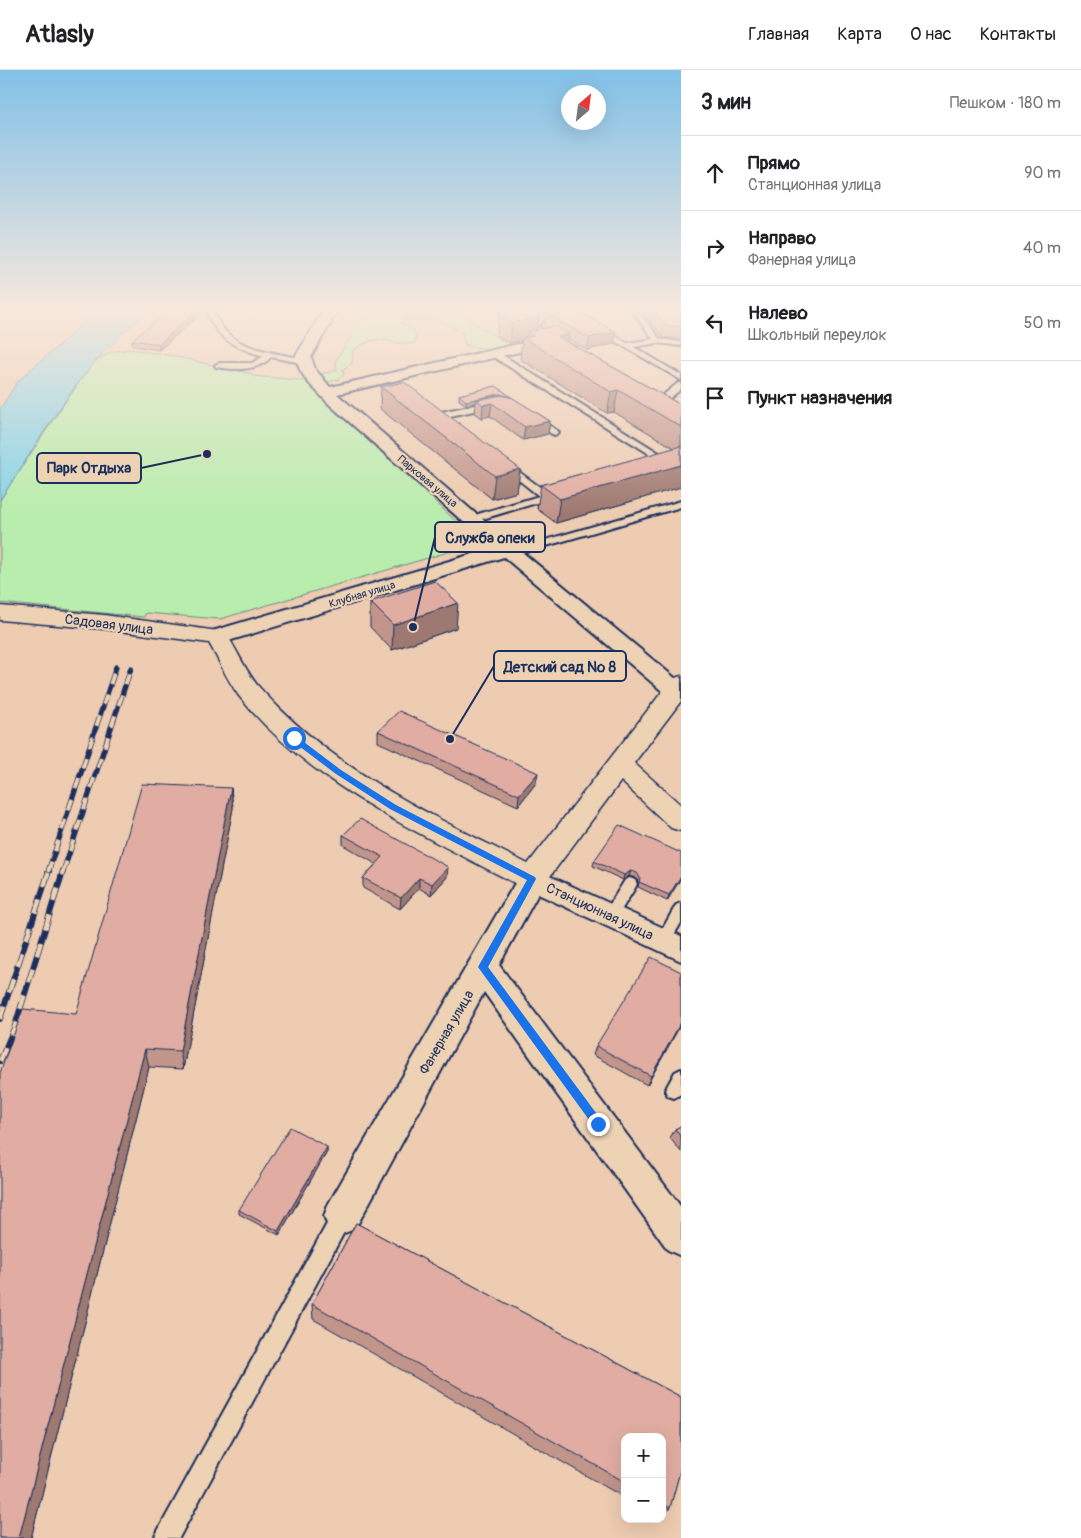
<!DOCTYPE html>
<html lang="ru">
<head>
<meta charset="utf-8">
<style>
  body { margin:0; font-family:Pangolin,sans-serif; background:#f2f2f2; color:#202124 }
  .controls { position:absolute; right:15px; bottom:15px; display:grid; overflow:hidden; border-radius:10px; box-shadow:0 5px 20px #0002 }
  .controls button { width:45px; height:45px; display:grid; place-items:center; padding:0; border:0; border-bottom:1px solid #e0e0e0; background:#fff; color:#202124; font:25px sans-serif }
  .compass { position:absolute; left:561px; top:15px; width:45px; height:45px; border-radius:50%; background:#fff; box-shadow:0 5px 20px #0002; rotate:28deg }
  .stop { position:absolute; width:15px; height:15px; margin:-11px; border:4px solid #1a73e8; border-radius:50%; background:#fff }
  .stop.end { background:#1a73e8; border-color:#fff; box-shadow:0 1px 5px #0008 }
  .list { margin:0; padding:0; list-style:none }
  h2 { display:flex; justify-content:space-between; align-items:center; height:65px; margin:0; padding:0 20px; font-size:21px }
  h2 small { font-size:16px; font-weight:400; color:#757577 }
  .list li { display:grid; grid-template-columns:32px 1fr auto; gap:15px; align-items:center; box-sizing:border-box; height:75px; padding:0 20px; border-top:1px solid #e0e0e0 }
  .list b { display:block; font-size:19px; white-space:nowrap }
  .list p { margin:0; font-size:16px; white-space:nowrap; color:#757577 }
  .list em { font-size:16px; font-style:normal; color:#757577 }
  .icon { flex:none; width:28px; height:28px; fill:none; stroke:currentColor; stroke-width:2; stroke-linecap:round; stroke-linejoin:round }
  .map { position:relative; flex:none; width:681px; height:1468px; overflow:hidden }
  header { display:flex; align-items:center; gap:30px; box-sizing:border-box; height:70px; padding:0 25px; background:#fff; border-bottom:1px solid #e0e0e0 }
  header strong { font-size:24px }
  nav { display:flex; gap:28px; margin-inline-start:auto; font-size:18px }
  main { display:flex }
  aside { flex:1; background:#fff }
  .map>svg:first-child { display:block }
  .green { fill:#b9edad; stroke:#6a8e86 }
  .water { fill:#88d4e8; stroke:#5c92b1 }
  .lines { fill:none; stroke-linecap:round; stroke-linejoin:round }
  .lane-casing { stroke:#1b2f5e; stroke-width:4 }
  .street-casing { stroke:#1b2f5e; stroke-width:4 }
  .secondary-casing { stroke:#1b2f5e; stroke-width:3 }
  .lane { fill:#edd2b4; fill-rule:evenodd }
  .street { fill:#edd2b4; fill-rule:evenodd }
  .secondary { fill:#edd2b4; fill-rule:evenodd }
  .rail-far1-casing { stroke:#1b2f5e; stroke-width:5.5 }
  .rail-casing { stroke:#1b2f5e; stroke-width:6 }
  .rail-far1 { stroke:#edd2b4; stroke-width:4; stroke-dasharray:11; stroke-linecap:butt }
  .rail { stroke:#edd2b4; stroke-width:4.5; stroke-dasharray:14; stroke-linecap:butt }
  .wall { fill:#c2958b; stroke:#1b2f5e }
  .shaded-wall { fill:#9e7971; stroke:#1b2f5e }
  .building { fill:#e1ada2; stroke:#1b2f5e }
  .route { fill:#1a73e8 }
  .labels { text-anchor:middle; stroke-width:4.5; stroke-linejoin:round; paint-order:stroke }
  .far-street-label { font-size:11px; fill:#1b2f5e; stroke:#edd2b4 }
  .street-label { font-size:14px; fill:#1b2f5e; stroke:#edd2b4 }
  .leader { fill:none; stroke:#1b2f5e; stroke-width:2 }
  .callout-dot { fill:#1b2f5e; stroke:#edd2b4; stroke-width:2 }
  .callout { fill:#edd2b4; stroke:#1b2f5e; stroke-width:2 }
  .callout-label { font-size:15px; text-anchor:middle; font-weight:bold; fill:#1b2f5e }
</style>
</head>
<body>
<header>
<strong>Atlasly</strong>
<nav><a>Главная</a><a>Карта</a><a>О нас</a><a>Контакты</a></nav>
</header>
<main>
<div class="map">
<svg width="681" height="1468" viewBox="0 0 681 1468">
  <rect width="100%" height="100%" fill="#edccb1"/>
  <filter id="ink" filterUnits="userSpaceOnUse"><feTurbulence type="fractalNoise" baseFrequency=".02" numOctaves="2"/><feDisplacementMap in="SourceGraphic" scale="10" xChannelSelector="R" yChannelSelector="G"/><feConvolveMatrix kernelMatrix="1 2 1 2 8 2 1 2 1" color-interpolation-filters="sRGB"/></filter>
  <g filter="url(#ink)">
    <g class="green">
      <path d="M369,238H450L505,272L503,276C489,280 478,278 465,275L462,263C441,249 431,247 406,247L402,254L415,261L416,272C394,280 381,257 353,281L352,293L342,300L344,304L339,309L328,312L322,304L337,300L335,292Z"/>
      <path d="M130,279L173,286L252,304V306L307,311L479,473L220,549L146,543L144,547L0,533V430L61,338L93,293L111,282Z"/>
    </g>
    <path class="water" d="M101,238H155C88,281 44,364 0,430V339L18,311Z"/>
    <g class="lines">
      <defs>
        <g id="lane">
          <path d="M207,238H213C222,272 252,279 284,285C291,287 300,287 306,291L302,293L271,287C258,302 234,300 216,297L215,295L219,293H252L264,286C237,279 212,267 207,238Z"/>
          <path d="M549,238H560L581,247L577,249L554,241L535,258H529V254Z"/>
          <path d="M630,238H638L637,240L660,269L681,272V276L658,273L634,277L681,305V310L596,260L603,258L627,273L653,269Z"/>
          <path d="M490,281H496L672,391L668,394H662L661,391L490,285Z"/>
          <path d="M678,313H681V319L663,334H657V330Z"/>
          <path d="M494,331L497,332V336L441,348L437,345L441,342Z"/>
          <path d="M534,346L537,347L559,362L555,365L552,364L531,351L530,349Z"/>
          <path d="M504,391L548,423L556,421L561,424L550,429L476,451H468V447L539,426L501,396V392Z"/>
          <path d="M681,431V437L515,485L511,486L506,483L507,481Z"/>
          <path d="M630,808L635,810L637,814L635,818L615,850L610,852L605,850L602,846L605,842L625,810Z"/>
          <path d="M681,833V853L668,875L663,877L658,875L655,871L658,867L676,835Z"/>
          <path d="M681,999V1024L674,1028L668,1026L665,1020L675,1002Z"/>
          <path d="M342,1137L349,1139L352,1146L349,1153L179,1468H154L335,1139Z"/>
        </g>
        <g id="street">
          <path d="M325,238H339L311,287L315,299L330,317L553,266L558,267L560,270L558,273L337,324L476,444L681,613V627L676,628L668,626L504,487L225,572L217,574L209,572L206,567L209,562L493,478L330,335L307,311L300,300L295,287Z"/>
          <path d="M493,238H510L547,262L545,265H535Z"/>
          <path d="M532,798L681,866V891L538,824L499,895L681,1137V1186L668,1180L484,922L355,1159L342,1164L329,1159L324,1146L329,1133L522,801Z"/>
        </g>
        <path id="secondary" d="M0,536L104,545L225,562C237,579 245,601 259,617C334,701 429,744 528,794L672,609L681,606V631L634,693L681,735V761L671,758L621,711L542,817L532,820L522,817C422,764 311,716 239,626C227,610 219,590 209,573L104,559L0,550Z"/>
      </defs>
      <use href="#lane" class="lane-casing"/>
      <use href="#street" class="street-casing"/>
      <use href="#secondary" class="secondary-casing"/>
      <use href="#lane" class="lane"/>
      <use href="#street" class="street"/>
      <use href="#secondary" class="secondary"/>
      <defs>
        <g id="rail-far1">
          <path d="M48,802L116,597"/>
          <path d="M63,802L131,598"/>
        </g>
        <g id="rail">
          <path d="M0,949L49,801"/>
          <path d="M0,991L15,956L63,801"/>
        </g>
      </defs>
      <use href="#rail-far1" class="rail-far1-casing"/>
      <use href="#rail" class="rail-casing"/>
      <use href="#rail-far1" class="rail-far1"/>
      <use href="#rail" class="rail"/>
    </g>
    <g class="wall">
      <path d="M641,238H681V268H664L640,240Z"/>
      <path d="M204,241L159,280L133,276L132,270Z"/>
      <path d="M545,243L616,262L614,274L587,280L568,269V272L681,335V417L556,453L537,439L541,415L674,378L614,342L607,343L520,289L522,270L509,273L497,266L499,245L537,260L548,258L544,255Z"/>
      <path d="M496,316L511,327L550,351L548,364L523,370L490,346L482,348L475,343L476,333L466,335L459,330V325Z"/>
      <path d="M381,317L520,399L517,422L492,429L380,339Z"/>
      <path d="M370,532L456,558L392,580L370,557Z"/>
      <path d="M378,661L536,713L518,736L378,672Z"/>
      <path d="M231,718L233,738L183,999L149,997L31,1468H0L76,944Z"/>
      <path d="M343,765L447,807L431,825L419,818L400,839L363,818V808L376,794L343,775Z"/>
      <path d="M594,791L681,808L667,831L638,817L639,813L636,808L629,806L623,810L593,796Z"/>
      <path d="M681,902V954L647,1015L593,985L596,976Z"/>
      <path d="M681,1056V1082L670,1068L675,1059Z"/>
      <path d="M327,1077V1082L279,1165L239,1144V1140Z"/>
      <path d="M356,1153L681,1327V1397L670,1438L662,1446V1367H625V1428L313,1249L312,1234Z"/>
    </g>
    <g class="shaded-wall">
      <path d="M200,238H204V241L159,280V274Z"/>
      <path d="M539,247L536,267L527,262L526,269L523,268L522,270L509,273L512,253Z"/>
      <path d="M616,262L614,274L587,280L589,268Z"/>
      <path d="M569,264L566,285L558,267Z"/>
      <path d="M618,320L614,342L607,343L611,322Z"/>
      <path d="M500,324V328L477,330L476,333L466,335V331Z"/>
      <path d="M492,333L490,346L482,348L483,335Z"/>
      <path d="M550,351L548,364L523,370L525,357Z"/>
      <path d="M681,395V417L556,453L560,429Z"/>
      <path d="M520,399L517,422L492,429L495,406Z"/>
      <path d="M458,533L456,558L392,580L393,555Z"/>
      <path d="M538,703L536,713L518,736L519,725Z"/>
      <path d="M231,718L233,738L183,999L180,981Z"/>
      <path d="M448,797L447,807L431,825L432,814Z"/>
      <path d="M631,801L629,806L623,810L624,805Z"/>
      <path d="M681,806V808L667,831L669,825Z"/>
      <path d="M419,808V818L400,839L401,828Z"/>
      <path d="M681,952V954L647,1015L651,1006Z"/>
      <path d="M145,979L149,997L31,1468H19Z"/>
      <path d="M327,1077V1082L279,1165L278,1161Z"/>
    </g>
    <g class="building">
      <path d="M171,238H200L159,274L132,270Z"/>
      <path d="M572,238L616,262L589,268L545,243Z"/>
      <path d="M651,238H681V256H667Z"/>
      <path d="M526,239L539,247L512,253L499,245Z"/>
      <path d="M555,256L569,264L558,267L681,335V357L618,320L611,322L523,268L533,266L527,262Z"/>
      <path d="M404,312L520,399L495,406L381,317Z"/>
      <path d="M496,316L511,327L500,324L466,331L459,325Z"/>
      <path d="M501,325L513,328L550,351L525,357L492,333L483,335L477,330Z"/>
      <path d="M681,376V395L560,429L541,415Z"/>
      <path d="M435,511L458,533L393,555L370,532Z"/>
      <path d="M399,641L538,703L519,725L378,661Z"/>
      <path d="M142,714L231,718L180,981L145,979L19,1468H0V1003L23,939L76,944Z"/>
      <path d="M360,749L448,797L432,814L419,808L401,828L363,808L383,787L343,765Z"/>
      <path d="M619,755L681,783V806L669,825L639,812L640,808L637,803L631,801L624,805L594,791Z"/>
      <path d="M651,887L681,902V952L651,1006L596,976Z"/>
      <path d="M681,1056V1067L675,1059Z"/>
      <path d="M290,1057L327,1077L278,1161L239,1140Z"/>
      <path d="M356,1153L681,1327V1397L670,1438L662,1434V1367H625V1412L312,1234Z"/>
    </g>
  </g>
  <linearGradient id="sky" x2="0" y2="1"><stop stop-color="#81c1e8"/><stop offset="0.54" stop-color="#f7e8dc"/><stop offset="1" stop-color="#f7e8dc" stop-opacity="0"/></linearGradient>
  <rect width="681" height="443" fill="url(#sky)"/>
  <path class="route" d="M291,666H296L341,700L396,735L535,807L536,809L488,897L602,1051L604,1054L602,1058H595L478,897L527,810L390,739L336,704L291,670Z"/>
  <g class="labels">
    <g class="far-street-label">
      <text transform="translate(428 411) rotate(40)" y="4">Парковая улица</text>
      <text transform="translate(362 524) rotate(-17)" y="4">Клубная улица</text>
    </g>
    <g class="street-label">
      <text transform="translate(109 554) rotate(7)" y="5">Садовая улица</text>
      <text transform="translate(600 841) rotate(25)" y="5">Станционная улица</text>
      <text transform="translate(446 962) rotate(-60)" y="5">Фанерная улица</text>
    </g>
  </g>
  <path class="leader" d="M207 384L141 398M413 557L435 467M450 669L494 596"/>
  <g class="callout-dot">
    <circle cx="207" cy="384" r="5"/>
    <circle cx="413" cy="557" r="5"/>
    <circle cx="450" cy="669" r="5"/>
  </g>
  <g class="callout">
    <rect x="37" y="383" width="104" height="30" rx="5"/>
    <rect x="435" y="452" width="110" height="30" rx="5"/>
    <rect x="494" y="581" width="132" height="30" rx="5"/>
  </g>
  <g class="callout-label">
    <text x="89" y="403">Парк Отдыха</text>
    <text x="490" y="473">Служба опеки</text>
    <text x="560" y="602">Детский сад № 8</text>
  </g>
</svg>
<div class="controls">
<button>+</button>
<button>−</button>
</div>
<svg class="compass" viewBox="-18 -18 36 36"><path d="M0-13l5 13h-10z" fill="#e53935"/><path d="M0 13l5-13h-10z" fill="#757577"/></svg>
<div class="stop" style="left:294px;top:668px"></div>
<div class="stop end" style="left:598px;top:1054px"></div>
</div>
<aside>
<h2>3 мин<small>Пешком · 180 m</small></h2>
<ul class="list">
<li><svg class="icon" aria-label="ahead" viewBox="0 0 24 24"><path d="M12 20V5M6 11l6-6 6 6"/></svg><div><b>Прямо</b><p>Станционная улица</p></div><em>90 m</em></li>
<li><svg class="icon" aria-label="right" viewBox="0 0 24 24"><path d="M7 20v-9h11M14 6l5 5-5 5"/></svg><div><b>Направо</b><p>Фанерная улица</p></div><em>40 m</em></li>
<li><svg class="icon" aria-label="left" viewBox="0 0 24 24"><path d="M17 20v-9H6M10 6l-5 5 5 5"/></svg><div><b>Налево</b><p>Школьный переулок</p></div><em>50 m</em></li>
<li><svg class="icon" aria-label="arrive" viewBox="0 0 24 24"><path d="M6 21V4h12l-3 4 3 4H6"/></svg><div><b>Пункт назначения</b></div></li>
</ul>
</aside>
</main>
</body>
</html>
